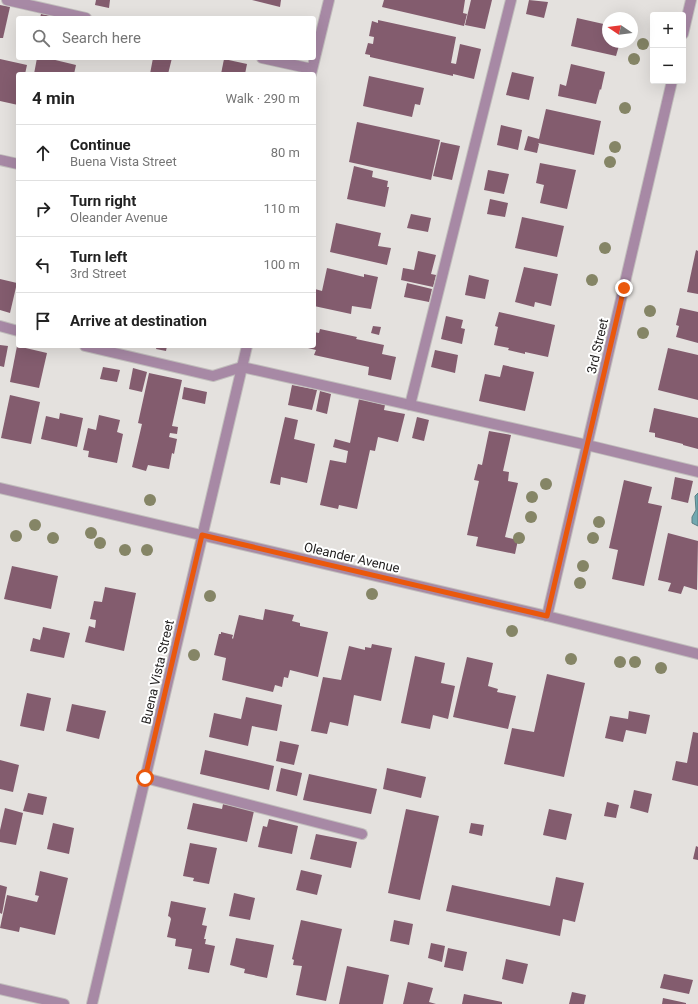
<!DOCTYPE html>
<html lang="en">
<head>
<meta charset="utf-8">
<style>
  body { margin:0; font-family:Roboto,sans-serif; background:#f2f2f2; color:#222 }
  .controls { position:absolute; right:12px; top:12px; display:grid; overflow:hidden; border-radius:4px; box-shadow:0 4px 16px #0002 }
  .controls button { width:36px; height:36px; display:grid; place-items:center; padding:0; border:0; border-bottom:1px solid #e0e0e0; background:#fff; color:#222; font:20px sans-serif }
  .compass { position:absolute; left:602px; top:12px; width:36px; height:36px; border-radius:50%; background:#fff; box-shadow:0 4px 16px #0002; rotate:283deg }
  .stop { position:absolute; width:12px; height:12px; margin:-9px; border:3px solid #ea580c; border-radius:50%; background:#fff }
  .stop.end { background:#ea580c; border-color:#fff; box-shadow:0 1px 4px #0008 }
  .list { margin:0; padding:0; list-style:none }
  h2 { display:flex; justify-content:space-between; align-items:center; height:52px; margin:0; padding:0 16px; font-size:17px }
  h2 small { font-size:13px; font-weight:400; color:#767676 }
  .list li { display:grid; grid-template-columns:26px 1fr auto; gap:12px; align-items:center; box-sizing:border-box; height:56px; padding:0 16px; border-top:1px solid #e0e0e0 }
  .list b { display:block; font-size:15px; white-space:nowrap }
  .list p { margin:0; font-size:13px; white-space:nowrap; color:#767676 }
  .list em { font-size:13px; font-style:normal; color:#767676 }
  .icon { flex:none; width:22px; height:22px; fill:none; stroke:currentColor; stroke-width:2; stroke-linecap:round; stroke-linejoin:round }
  .map { position:relative; flex:none; width:698px; height:1004px; overflow:hidden }
  .search { position:absolute; background:#fff; box-shadow:0 4px 16px #0002; left:16px; top:16px; width:300px; height:44px; display:flex; align-items:center; gap:10px; box-sizing:border-box; padding:0 14px; border-radius:4px; color:#767676; font-size:15px }
  .panel { position:absolute; background:#fff; box-shadow:0 4px 16px #0002; left:16px; top:72px; width:300px; height:276px; border-radius:4px }
  .map>svg:first-child { display:block }
  .water { fill:#72a8b0; stroke:#5a7f84 }
  .building { fill:#835c6e }
  .lines { fill:none; stroke-linecap:round; stroke-linejoin:round }
  .service-casing { stroke:#c1bebc; stroke-width:12 }
  .minor-casing { stroke:#c1bebc; stroke-width:12 }
  .service { stroke:#a789a5; stroke-width:10 }
  .minor { stroke:#a789a5; stroke-width:10 }
  .tree { fill:#858566 }
  .route { stroke:#ea580c; stroke-width:5 }
  .labels { text-anchor:middle; stroke-width:4; stroke-linejoin:round; paint-order:stroke }
  .street-label { font-size:13px; fill:#211f1f; stroke:#fff }
</style>
</head>
<body>
<div class="map">
<svg width="698" height="1004" viewBox="0 0 698 1004">
  <rect width="100%" height="100%" fill="#e4e1de"/>
  <path class="water" d="M698,493V526L692,523V517L696,510L695,496Z"/>
  <g class="building">
    <path d="M96,0H110L109,8L95,5Z"/>
    <path d="M252,0H281L280,7Z"/>
    <path d="M384,0H465L463,13L467,14L464,26L382,7Z"/>
    <path d="M471,0H492L485,29L465,25Z"/>
    <path d="M529,0L548,2L544,18L526,14Z"/>
    <path d="M0,5L10,7L3,38H0Z"/>
    <path d="M41,14L56,17V18H40Z"/>
    <path d="M577,18L608,25V42H620L616,56L571,46Z"/>
    <path d="M378,20L456,37L451,63L456,64L460,44L481,49L474,79L453,74V76L370,57V55L365,54L368,43L373,44L374,37L369,36L372,21L378,23Z"/>
    <path d="M37,58H47L76,65L74,74H34Z"/>
    <path d="M153,58H172L168,74H150Z"/>
    <path d="M0,59L27,65L25,74H18V105L0,101Z"/>
    <path d="M224,59L247,64L245,74H221Z"/>
    <path d="M571,64L605,72L601,90L600,89L596,104L558,96L560,84L566,86Z"/>
    <path d="M512,72L534,77L529,100L506,95Z"/>
    <path d="M369,76L424,88L420,105L415,104L412,117L363,106Z"/>
    <path d="M546,109L601,121L594,155L538,143L539,144L537,153L524,150L528,136L539,139Z"/>
    <path d="M357,122L440,140L431,180L349,162Z"/>
    <path d="M501,125L522,130L518,150L497,145Z"/>
    <path d="M441,142L460,146L452,180L433,176Z"/>
    <path d="M540,163L576,170L567,209L540,203L544,185L536,183Z"/>
    <path d="M354,166L373,171L372,177L388,181L387,187H389L385,207L347,199Z"/>
    <path d="M488,170L509,174L504,194L484,190Z"/>
    <path d="M490,199L508,203L505,217L487,214Z"/>
    <path d="M411,214L431,218L428,232L407,228Z"/>
    <path d="M522,217L564,226L557,257L515,248Z"/>
    <path d="M336,223L381,233L378,246L391,248L387,265L330,252Z"/>
    <path d="M696,250L698,251V294L687,292Z"/>
    <path d="M418,251L436,255L431,274L436,275L433,287L401,280L403,268L414,270Z"/>
    <path d="M524,267L558,274L551,306L535,302L534,307L515,302Z"/>
    <path d="M327,268L364,277V274L378,277L371,309L352,306L351,314L314,306L315,289L322,291Z"/>
    <path d="M469,275L489,280L485,299L465,295Z"/>
    <path d="M0,279L17,283L10,313L0,310Z"/>
    <path d="M407,283L432,289L429,302L404,297Z"/>
    <path d="M680,308L698,312V343L676,337L679,326L676,325Z"/>
    <path d="M499,312L555,325L548,357L525,352V354L508,350L509,348L494,345L498,327L495,326Z"/>
    <path d="M446,316L463,320L461,328L465,329L462,344L441,339Z"/>
    <path d="M373,326L381,327L379,335L371,333Z"/>
    <path d="M320,329L357,337L356,339L384,345L382,354L396,357L391,380L368,375L369,367L314,355L316,350L308,348V346H314V332L319,333Z"/>
    <path d="M0,345L8,346L4,367L0,366Z"/>
    <path d="M17,346L47,353L39,388L10,382Z"/>
    <path d="M157,346H167L166,351L156,349Z"/>
    <path d="M668,348L698,355V400L658,390Z"/>
    <path d="M435,350L458,355L455,373L431,367Z"/>
    <path d="M503,365L534,372L525,411L479,401L485,374L500,377Z"/>
    <path d="M103,367L120,370L117,382L100,379Z"/>
    <path d="M133,368L147,372L142,392L129,389Z"/>
    <path d="M149,373L182,380L172,426L178,427L177,434L170,433L169,437L177,439L174,454L172,453L169,469L148,465L146,471L132,467L142,424L138,423Z"/>
    <path d="M292,385L317,390L312,410L288,405Z"/>
    <path d="M184,387L207,392L205,404L182,399Z"/>
    <path d="M320,391L331,394L327,414L316,411Z"/>
    <path d="M10,395L40,402L31,444L1,438Z"/>
    <path d="M359,399L385,405L384,410L405,414L398,442L378,437L375,451L370,450L357,509L339,505L338,509L320,505L330,460L346,463L348,451L333,447L335,439L350,443Z"/>
    <path d="M654,408L698,418V449L683,445V444L655,437V433L649,432Z"/>
    <path d="M60,413L83,418L77,447L41,439L46,416L59,419Z"/>
    <path d="M99,415L120,420L117,432L123,434L117,463L88,457L89,451L83,450L88,428L96,430Z"/>
    <path d="M285,417L298,420L294,439L315,444L307,483L281,477L280,485L270,483Z"/>
    <path d="M417,417L429,420L424,441L412,438Z"/>
    <path d="M489,431L511,435L503,471L509,472L508,481L518,483L505,537L518,540L515,554L476,546L478,537L467,535L479,481L474,480L478,464L482,465Z"/>
    <path d="M675,477L693,481L688,503L671,499Z"/>
    <path d="M624,480L652,487L648,503L662,506L644,586L612,579L618,550L609,548Z"/>
    <path d="M668,533L698,541L697,590L684,586L681,594L668,591L671,583L658,580Z"/>
    <path d="M12,566L58,576L51,609L4,599Z"/>
    <path d="M105,587L136,593L124,651L85,642L89,626L95,628L96,620L90,619L94,601L102,602Z"/>
    <path d="M265,609L294,615L292,621L300,623V626L328,632L318,677L290,670L288,678L284,677L282,687L275,685L273,692L222,680L226,658L214,655L219,634H221V632L233,635L232,638L233,639L239,615L263,620Z"/>
    <path d="M43,627L70,633L64,658L30,651L33,638L40,640Z"/>
    <path d="M372,644L392,648L381,701L354,695L348,726L330,722L327,734L311,731L323,677L341,680L349,646L365,650V647L371,648Z"/>
    <path d="M415,656L445,663L441,683L455,686L448,719L433,715L430,729L401,723Z"/>
    <path d="M467,657L493,663L488,686L498,689L497,692L516,696L508,729L453,717Z"/>
    <path d="M547,674L585,683L564,777L504,764L512,728L534,732Z"/>
    <path d="M27,693L51,698L44,731L20,726Z"/>
    <path d="M246,697L282,705L277,731L252,726L248,746L209,737L214,713L241,719Z"/>
    <path d="M72,704L106,711L99,739L66,731Z"/>
    <path d="M629,711L650,715L646,734L626,730L623,742L605,738L610,716L628,719Z"/>
    <path d="M693,732L698,733V786L672,780L676,761L687,763Z"/>
    <path d="M280,741L299,745L294,765L276,761Z"/>
    <path d="M205,750L274,766L269,790L200,774Z"/>
    <path d="M0,760L19,765L13,792L0,789Z"/>
    <path d="M281,768L302,773L297,796L276,791Z"/>
    <path d="M387,768L426,777L421,798L383,789Z"/>
    <path d="M309,774L377,789L371,814L303,800Z"/>
    <path d="M634,790L652,794L648,813L630,808Z"/>
    <path d="M28,793L47,797L43,815L23,811Z"/>
    <path d="M607,802L619,805L616,818L604,816Z"/>
    <path d="M193,803L222,809L223,804L254,811L247,842L187,829Z"/>
    <path d="M5,808L23,813L16,845L0,842V830Z"/>
    <path d="M406,809L439,816L420,900L388,893Z"/>
    <path d="M549,809L572,814L566,840L543,835Z"/>
    <path d="M269,819L298,826L292,854L258,847L263,826L267,827Z"/>
    <path d="M53,823L74,828L69,854L47,849Z"/>
    <path d="M471,823L484,825L482,836L469,833Z"/>
    <path d="M316,834L357,842L351,868L310,859Z"/>
    <path d="M190,843L217,848L209,884L193,881L194,878L183,876Z"/>
    <path d="M696,846L698,847V860L693,859Z"/>
    <path d="M301,870L322,875L317,895L296,890Z"/>
    <path d="M40,871L68,878L55,935L20,927L19,932L0,928L7,895L37,902L39,896L35,895Z"/>
    <path d="M556,877L584,883L575,922L563,919L560,936L446,911L452,885L550,906Z"/>
    <path d="M0,885L7,887L2,914L0,913Z"/>
    <path d="M234,893L255,898L250,920L229,916Z"/>
    <path d="M171,901L206,908L202,925L207,926L204,939H206L205,944L215,946L209,973L188,969L192,949L175,946L176,939L167,937L171,919L170,917L168,916Z"/>
    <path d="M301,920L342,929L326,1001L296,995L302,966L293,965L294,960L292,959Z"/>
    <path d="M394,920L413,924L409,945L390,941Z"/>
    <path d="M236,938L274,945L267,978L244,973L245,969L230,965Z"/>
    <path d="M431,943L445,946L442,962L428,958Z"/>
    <path d="M448,948L467,952L463,971L444,967Z"/>
    <path d="M506,959L528,964L523,984L502,979Z"/>
    <path d="M347,966L389,975L383,1004H339Z"/>
    <path d="M664,974L693,980L689,994L660,988Z"/>
    <path d="M408,982L433,988L429,1002L436,1004H403Z"/>
    <path d="M572,992L586,995L584,1004H569Z"/>
    <path d="M464,994L502,1002V1004H462Z"/>
    <path d="M663,998L686,1003V1004H662Z"/>
  </g>
  <g class="lines">
    <defs>
      <g id="service">
        <path d="M7,0L86,18"/>
        <path d="M262,58L312,69"/>
        <path d="M0,326L18,331"/>
        <path d="M85,346L213,376L242,367L587,445L698,472"/>
        <path d="M410,405L511,0"/>
        <path d="M145,778L362,834"/>
      </g>
      <g id="minor">
        <path d="M683,34L691,0"/>
        <path d="M311,74L329,0"/>
        <path d="M0,160L18,164"/>
        <path d="M0,488L547,616L698,654"/>
        <path d="M547,616L672,81"/>
        <path d="M0,989L64,1004"/>
        <path d="M92,1004L247,346"/>
      </g>
    </defs>
    <use href="#service" class="service-casing"/>
    <use href="#minor" class="minor-casing"/>
    <use href="#service" class="service"/>
    <use href="#minor" class="minor"/>
  </g>
  <g class="tree">
    <circle cx="643" cy="44" r="6"/>
    <circle cx="634" cy="59" r="6"/>
    <circle cx="625" cy="108" r="6"/>
    <circle cx="615" cy="147" r="6"/>
    <circle cx="610" cy="162" r="6"/>
    <circle cx="605" cy="248" r="6"/>
    <circle cx="592" cy="280" r="6"/>
    <circle cx="650" cy="311" r="6"/>
    <circle cx="643" cy="333" r="6"/>
    <circle cx="546" cy="484" r="6"/>
    <circle cx="532" cy="497" r="6"/>
    <circle cx="150" cy="500" r="6"/>
    <circle cx="531" cy="517" r="6"/>
    <circle cx="599" cy="522" r="6"/>
    <circle cx="35" cy="525" r="6"/>
    <circle cx="91" cy="533" r="6"/>
    <circle cx="16" cy="536" r="6"/>
    <circle cx="53" cy="538" r="6"/>
    <circle cx="519" cy="538" r="6"/>
    <circle cx="593" cy="538" r="6"/>
    <circle cx="100" cy="543" r="6"/>
    <circle cx="125" cy="550" r="6"/>
    <circle cx="147" cy="550" r="6"/>
    <circle cx="583" cy="566" r="6"/>
    <circle cx="580" cy="583" r="6"/>
    <circle cx="372" cy="594" r="6"/>
    <circle cx="210" cy="596" r="6"/>
    <circle cx="512" cy="631" r="6"/>
    <circle cx="194" cy="655" r="6"/>
    <circle cx="571" cy="659" r="6"/>
    <circle cx="620" cy="662" r="6"/>
    <circle cx="635" cy="662" r="6"/>
    <circle cx="661" cy="668" r="6"/>
  </g>
  <g class="lines">
    <path class="route" d="M145,778L202,535L547,616L624,288"/>
  </g>
  <g class="labels">
    <g class="street-label">
      <text transform="translate(597 346) rotate(-77)" y="5">3rd Street</text>
      <text transform="translate(352 557) rotate(13)" y="5">Oleander Avenue</text>
      <text transform="translate(157 672) rotate(-77)" y="5">Buena Vista Street</text>
    </g>
  </g>
</svg>
<div class="controls">
<button>+</button>
<button>−</button>
</div>
<svg class="compass" viewBox="-18 -18 36 36"><path d="M0-13l5 13h-10z" fill="#e53935"/><path d="M0 13l5-13h-10z" fill="#767676"/></svg>
<div class="stop" style="left:145px;top:778px"></div>
<div class="stop end" style="left:624px;top:288px"></div>
<div class="search"><svg class="icon" aria-label="search" viewBox="0 0 24 24"><circle cx="10" cy="10" r="6"/><path d="M15 15l6 6"/></svg>Search here</div>
<section class="panel">
<h2>4 min<small>Walk · 290 m</small></h2>
<ul class="list">
<li><svg class="icon" aria-label="ahead" viewBox="0 0 24 24"><path d="M12 20V5M6 11l6-6 6 6"/></svg><div><b>Continue</b><p>Buena Vista Street</p></div><em>80 m</em></li>
<li><svg class="icon" aria-label="right" viewBox="0 0 24 24"><path d="M7 20v-9h11M14 6l5 5-5 5"/></svg><div><b>Turn right</b><p>Oleander Avenue</p></div><em>110 m</em></li>
<li><svg class="icon" aria-label="left" viewBox="0 0 24 24"><path d="M17 20v-9H6M10 6l-5 5 5 5"/></svg><div><b>Turn left</b><p>3rd Street</p></div><em>100 m</em></li>
<li><svg class="icon" aria-label="arrive" viewBox="0 0 24 24"><path d="M6 21V4h12l-3 4 3 4H6"/></svg><div><b>Arrive at destination</b></div></li>
</ul>
</section>
</div>
</body>
</html>
